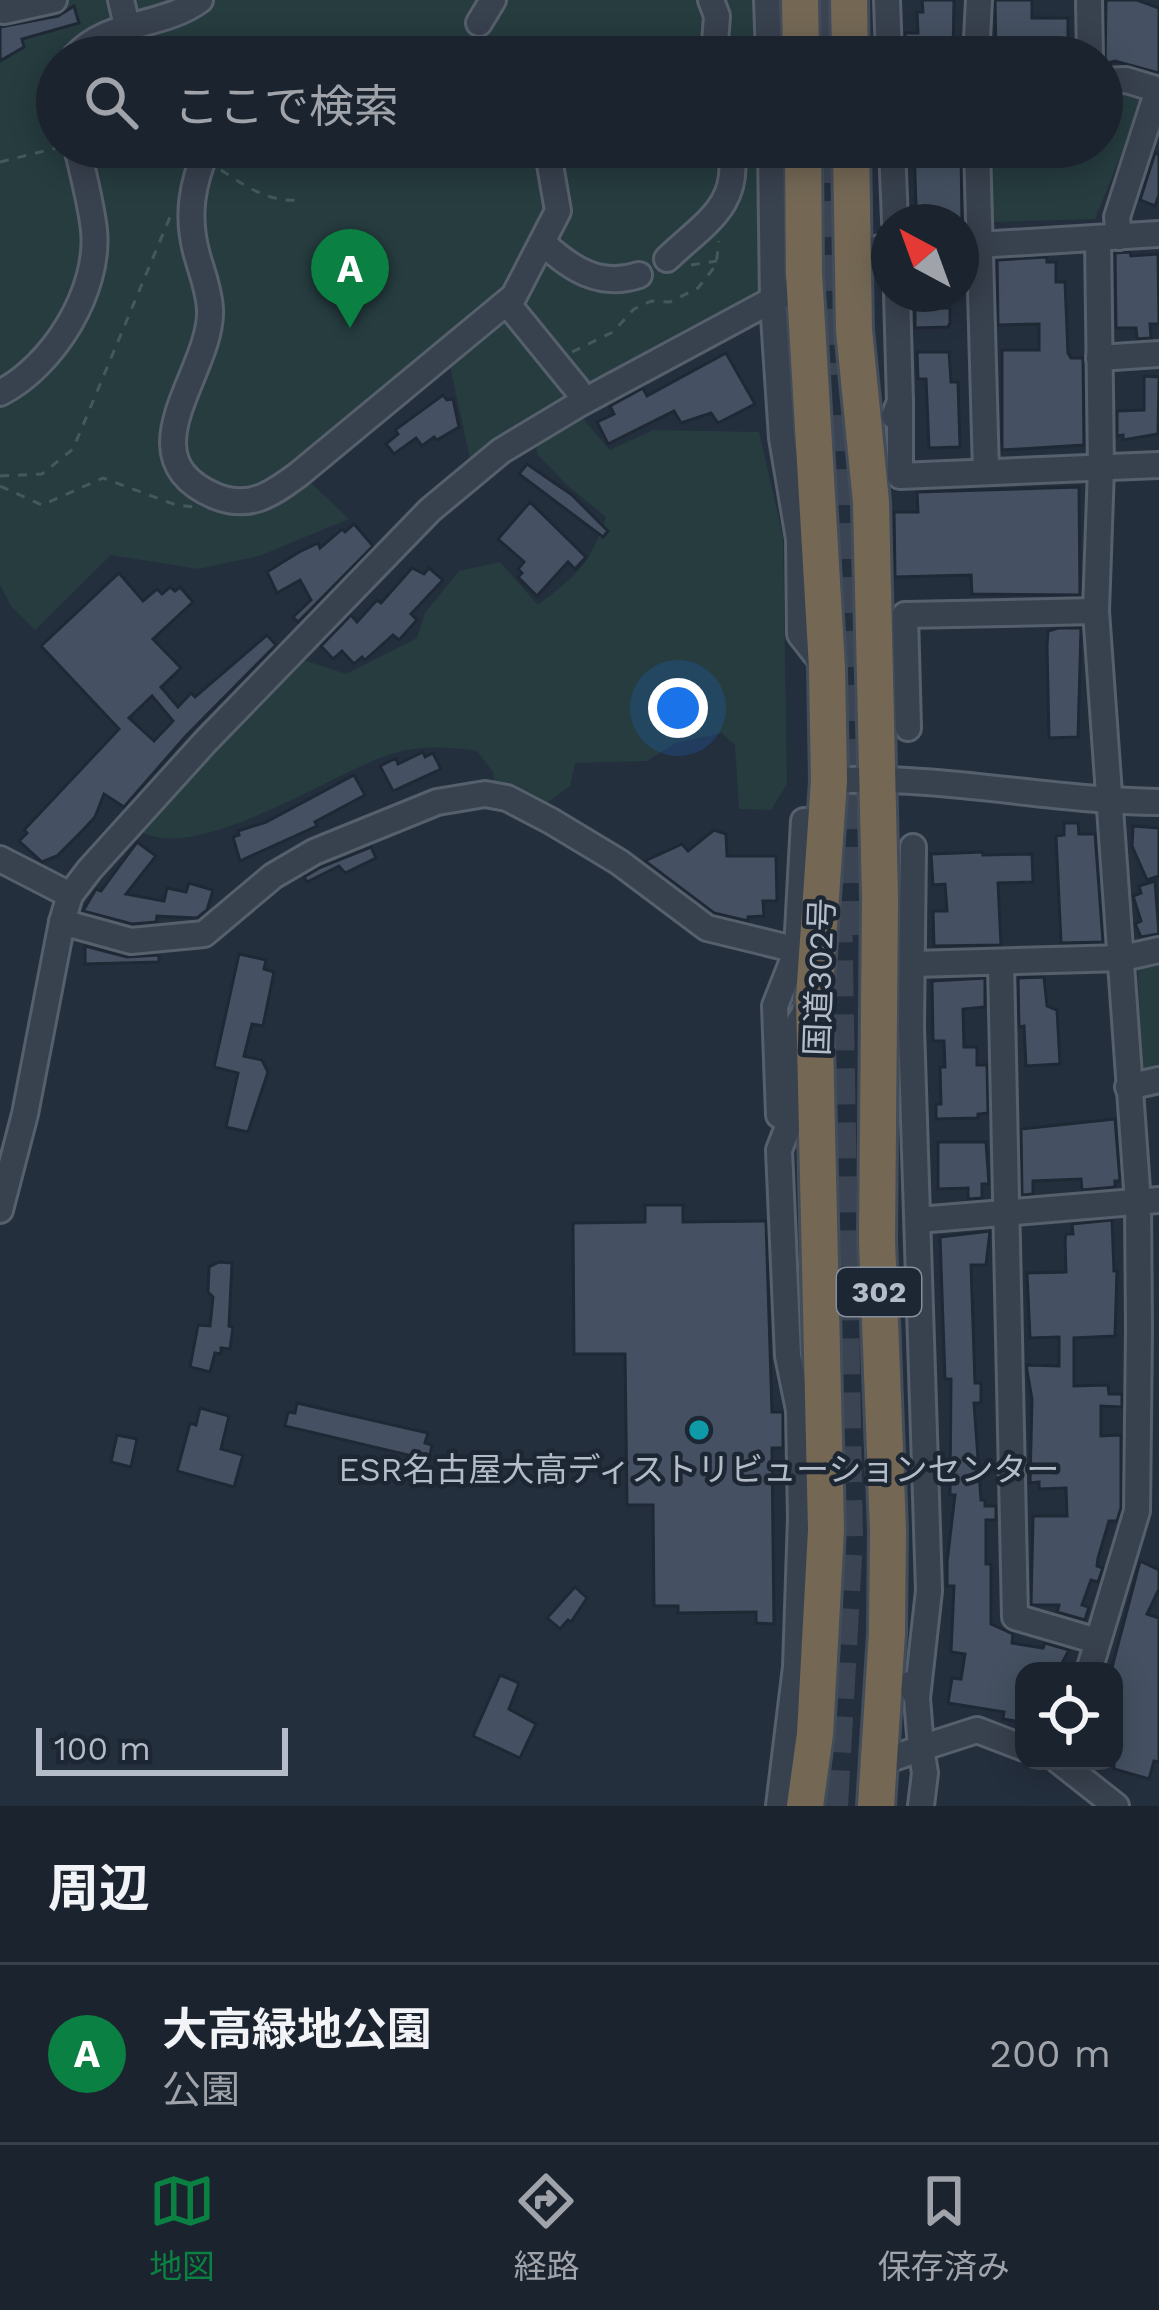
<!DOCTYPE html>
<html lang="ja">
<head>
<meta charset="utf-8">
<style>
  body { margin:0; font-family:"Work Sans","Noto Sans JP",sans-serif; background:#242b36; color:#f1f3f6 }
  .controls { position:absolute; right:36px; bottom:36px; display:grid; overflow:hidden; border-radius:24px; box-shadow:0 6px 30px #0003 }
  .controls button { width:108px; height:108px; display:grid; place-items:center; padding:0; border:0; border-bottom:3px solid #39404a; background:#1b232e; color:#f1f3f6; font:60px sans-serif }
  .compass { position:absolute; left:871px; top:204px; width:108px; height:108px; border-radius:50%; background:#1b232e; box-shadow:0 6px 30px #0003; rotate:319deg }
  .scale { position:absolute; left:36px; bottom:30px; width:252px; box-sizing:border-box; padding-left:12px; border:6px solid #b4bcc9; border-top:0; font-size:33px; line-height:42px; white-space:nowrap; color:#b4bcc9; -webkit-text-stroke:9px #1d2633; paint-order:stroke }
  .you { position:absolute; left:678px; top:708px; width:42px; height:42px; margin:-30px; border:9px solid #fff; border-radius:50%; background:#1a73e8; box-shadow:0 0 0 18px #1a73e833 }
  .badge { display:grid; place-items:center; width:78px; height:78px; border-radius:50%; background:#0b8043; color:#fff; font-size:39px; font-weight:700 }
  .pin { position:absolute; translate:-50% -99px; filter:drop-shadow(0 3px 6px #0008) }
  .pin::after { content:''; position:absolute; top:63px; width:42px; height:36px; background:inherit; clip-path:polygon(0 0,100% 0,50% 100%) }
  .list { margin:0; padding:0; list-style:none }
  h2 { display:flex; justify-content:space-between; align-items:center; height:156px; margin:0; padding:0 48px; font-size:51px }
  h2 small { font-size:39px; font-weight:400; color:#a0a4aa }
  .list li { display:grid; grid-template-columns:78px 1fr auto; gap:36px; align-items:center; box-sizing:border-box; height:180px; padding:0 48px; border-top:3px solid #39404a }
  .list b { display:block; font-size:45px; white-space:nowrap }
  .list p { margin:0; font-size:39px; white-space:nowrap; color:#a0a4aa }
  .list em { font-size:39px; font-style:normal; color:#a0a4aa }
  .icon { flex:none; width:66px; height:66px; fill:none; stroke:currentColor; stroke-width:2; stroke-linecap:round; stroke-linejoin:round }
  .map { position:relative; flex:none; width:1159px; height:1806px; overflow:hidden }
  .search { position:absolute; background:#1b232e; box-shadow:0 6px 30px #0003; left:36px; right:36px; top:36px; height:132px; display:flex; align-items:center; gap:30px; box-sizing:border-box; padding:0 42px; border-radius:66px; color:#a0a4aa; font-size:45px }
  .sheet { height:336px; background:#1b232e }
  nav { display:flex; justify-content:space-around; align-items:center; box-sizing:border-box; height:168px; border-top:3px solid #39404a; background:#1b232e; font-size:33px; color:#a0a4aa }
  nav a { display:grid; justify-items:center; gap:6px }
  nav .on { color:#0b8043 }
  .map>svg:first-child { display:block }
  .green { fill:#263c3f }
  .building { fill:#455162; stroke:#1f2835; stroke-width:3; fill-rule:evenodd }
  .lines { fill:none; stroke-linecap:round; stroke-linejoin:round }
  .highway-tunnel { stroke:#3a4453; stroke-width:36; stroke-dasharray:36 18; stroke-linecap:butt }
  .minor-casing { stroke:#565f6c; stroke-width:30 }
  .highway-casing { stroke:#434c59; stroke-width:42 }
  .path { stroke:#44595c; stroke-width:3; stroke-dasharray:9 9; stroke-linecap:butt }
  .minor { stroke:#38414e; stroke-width:24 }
  .highway { stroke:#746855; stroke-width:36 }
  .culture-dot { fill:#0f9aa8; stroke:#1d2633; stroke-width:4.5 }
  .labels { text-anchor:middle; stroke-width:9; stroke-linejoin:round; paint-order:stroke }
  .shield { fill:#1d2633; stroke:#878f9c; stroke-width:3 }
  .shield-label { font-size:30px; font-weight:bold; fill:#b4bcc9 }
  .street-label { font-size:33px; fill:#b4bcc9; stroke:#1d2633 }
  .poi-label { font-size:33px; fill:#b4bcc9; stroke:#1d2633 }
</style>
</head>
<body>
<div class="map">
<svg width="1159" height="1806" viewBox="0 0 1159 1806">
  <rect width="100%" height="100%" fill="#242f3e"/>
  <g class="green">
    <path d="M0,0H759L762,57H57V147H766L772,288L586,388L577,389L471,463L449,362L306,478L349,519L259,556L198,569L111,555L35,630L11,606L0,585Z"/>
    <path d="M1102,87L1147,91L1095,219L991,222L989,147H1102Z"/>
    <path d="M579,414L610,450L653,430L759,432L783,536L787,784L771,810L739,809L735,745L722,733L676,743L647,761L575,763L570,786L541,807L496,790L493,772L477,751C450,747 421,745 394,753C332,772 202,863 141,832L144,824L301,659L346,674L417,638L425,613L459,571L500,562L538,605C578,574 589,566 606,517L569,487L537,454L536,439Z"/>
    <path d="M1159,962V1070L1140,1075L1138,966Z"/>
  </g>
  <g class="building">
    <path d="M922,0H954L953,57H907L905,33H918L917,12H923Z"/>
    <path d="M995,0H1032V18H1068V47H1033V56L996,57Z"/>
    <path d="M1106,0H1137L1159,8V73L1115,61L1105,64Z"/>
    <path d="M74,6L79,23L22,39L24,47L0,61V27L58,16Z"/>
    <path d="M914,147H961L962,222L911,220V206H916Z"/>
    <path d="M1155,153L1159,155V195L1155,206L1140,200Z"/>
    <path d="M1130,252L1131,256L1158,254L1159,324H1150L1151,338L1137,339L1136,328H1116L1115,253Z"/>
    <path d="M1047,257V262H1056V282H1065L1068,353L1071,358H1083L1084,445L1002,450V350H1039V324L998,325L997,260Z"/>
    <path d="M915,308H950V323L948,327L915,328Z"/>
    <path d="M917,352H949L951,382H958L960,447L929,448L926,379H918Z"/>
    <path d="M726,353L755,404L718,423L711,413L681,423L674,411L608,444L597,422L614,414L610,406L643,388L647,396Z"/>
    <path d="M1144,376L1159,377L1158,434L1123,440V435L1117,436V411L1144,410Z"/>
    <path d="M443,395L447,400L453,399L459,427L437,440L434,437L422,446L416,438L394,454L386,444L398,434L395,430Z"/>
    <path d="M527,464L572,495L608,531L603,537L519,474Z"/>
    <path d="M1079,487L1080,595L972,594L971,575L895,577L894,512H918L917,492Z"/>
    <path d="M530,502L586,557L575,569L568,562L537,596L518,577L522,573L518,569L524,562L498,539Z"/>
    <path d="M354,524L373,546L298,622L293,617L311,600L300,580L277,593L267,572L299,552L318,543L320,548L342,529L345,532Z"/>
    <path d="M412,568L424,574L429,568L443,580L411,614L417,620L399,640L393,635L365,660L362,657L354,664L342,651L333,659L321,646L351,615L357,622L377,600L381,603Z"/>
    <path d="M119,573L143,601L157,589L162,594L170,587L175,591L180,587L193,602L153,639L181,668L161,687L178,707L191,693L195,697L267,635L276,645L185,737L124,807L104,794L95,817L83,830L57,856L42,862L19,841L27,833L24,830L119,729L41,646ZM152,696L173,721L154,741L129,718Z"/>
    <path d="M1058,628H1081L1078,737L1049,738L1047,646L1048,631Z"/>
    <path d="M423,752L425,757L433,753L441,769L393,791L380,766L396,758L398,764Z"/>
    <path d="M354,775L365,795L315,822L317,826L240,861L233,837L239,835L238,831L266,822Z"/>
    <path d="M1064,823H1078L1079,834H1095L1103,942L1061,943L1056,836L1064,835Z"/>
    <path d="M1133,826L1159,828V876L1147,880L1132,846Z"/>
    <path d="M714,830L726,834L727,856H776L777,901H763L764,916L748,917V921L714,913L645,861L682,844L688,851Z"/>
    <path d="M137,842L156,856L126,894L164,901L167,888L186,892L189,883L213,890L207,910L197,918L157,916L156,922L132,924L83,911L96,889L101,891Z"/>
    <path d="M371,847L376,858L345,873L339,866L307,882L304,877L321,867Z"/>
    <path d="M983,852V855L1032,854L1033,882L998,883L1001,945L934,946L933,911H947L945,884L933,885L931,854Z"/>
    <path d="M1155,881L1159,934L1141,937L1135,924L1141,921L1133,896L1141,893L1139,886Z"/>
    <path d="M85,946L127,957L159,955V962L85,964Z"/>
    <path d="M239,954L266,960L264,969L274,972L263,1026L252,1024L244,1056L262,1060L268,1072L248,1132L226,1127L238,1073L214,1067Z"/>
    <path d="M1044,977L1047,1006L1057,1010L1060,1064L1026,1066L1024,1026L1019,1027L1018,978Z"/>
    <path d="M985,978V1007L963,1009L964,1047H977V1065H987L988,1113L978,1114V1118L936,1119V1104H941L940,1067H945L944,1041H933L932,981Z"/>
    <path d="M1115,1119L1120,1181H1115V1187L1082,1190L1081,1179L1033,1181V1194L1022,1195L1021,1129Z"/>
    <path d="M938,1142H986L989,1184H982V1198L968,1199V1188L938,1189Z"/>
    <path d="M645,1205H683V1222L766,1221L772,1412H783V1448H772L774,1624L756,1623V1612L678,1613V1606H654L653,1505H627L625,1354H574L573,1223L645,1222Z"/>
    <path d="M1112,1220L1114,1271H1117L1115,1336L1074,1338V1386L1108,1385L1109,1394H1122V1407L1101,1406V1436L1121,1435V1508L1117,1521H1109L1098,1558L1097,1566L1103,1568L1098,1582L1091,1580L1082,1605L1089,1607L1085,1620L1057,1612L1059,1605H1031L1033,1516H1067L1066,1488L1039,1489V1482L1030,1483L1032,1399L1026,1365L1059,1366V1337L1030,1338L1027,1273L1066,1272L1065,1240L1066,1234H1073L1072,1224Z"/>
    <path d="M990,1231L986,1265H971L975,1383H981V1403H974L981,1500H985V1506H996V1520H986V1564H991V1624L1013,1634L1012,1643L1043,1648L1045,1643L1069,1650L1058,1671H1024L1020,1722L1003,1719L1004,1712L948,1703L952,1678L961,1679L965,1654L951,1652L954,1586H947V1562L955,1495H950L951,1379H945L940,1237Z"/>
    <path d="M219,1262L232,1263L229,1326L233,1327L230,1349L221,1348V1354L215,1353L210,1372L190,1367L198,1325L210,1326L213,1297L208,1292L209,1267Z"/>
    <path d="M297,1403L428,1433L425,1443L432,1445L429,1460L285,1426L288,1412L295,1413Z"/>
    <path d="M200,1408L229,1416L221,1449L243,1455L234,1487L177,1471L190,1423L196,1425Z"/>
    <path d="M117,1435L137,1439L131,1467L111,1462Z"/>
    <path d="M1140,1561L1159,1570V1589L1147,1614L1159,1618V1762L1154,1761L1149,1779L1114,1769V1671H1111Z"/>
    <path d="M575,1587L587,1598L571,1622L568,1620L560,1629L547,1618Z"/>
    <path d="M500,1675L519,1683L509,1709L536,1724L520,1758L473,1736Z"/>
  </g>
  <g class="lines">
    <g class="highway-tunnel">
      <path d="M823,0L824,57"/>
      <path d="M824,147L826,375"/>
      <path d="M848,415L856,935"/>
      <path d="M830,1806L845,1540L834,904"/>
    </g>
    <defs>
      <g id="minor">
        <path d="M2,0L4,11L54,0"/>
        <path d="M121,0L127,26"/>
        <path d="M711,0L717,16L714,57"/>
        <path d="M767,0L769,57"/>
        <path d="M887,0L889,57"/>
        <path d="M1089,0L1090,57"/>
        <path d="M479,23L493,0"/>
        <path d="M75,57C108,20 162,28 200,0"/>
        <path d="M976,57L979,0"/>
        <path d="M1102,81L1126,80L1159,90"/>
        <path d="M208,147C192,183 186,216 197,255C202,273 209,290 210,309C213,372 122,456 215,496C249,510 271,495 299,474L514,296L558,211L547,147"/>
        <path d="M771,147L773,302L782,438L799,539L800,634L825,666"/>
        <path d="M892,147L895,222"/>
        <path d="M977,147L986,472"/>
        <path d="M1119,237L1117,217L1158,90"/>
        <path d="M543,243C571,269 600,288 639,275"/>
        <path d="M961,246L1159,234"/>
        <path d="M876,249L889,246"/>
        <path d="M667,259C703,224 743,205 730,147"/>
        <path d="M507,303L577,389"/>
        <path d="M1099,358L1159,354"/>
        <path d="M0,393C53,366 100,291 94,230C91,203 83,174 77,147"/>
        <path d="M900,402V476L1159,465"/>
        <path d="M894,416L900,402L897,294"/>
        <path d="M908,728L905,615L1096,611"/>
        <path d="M829,781C939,774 1049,801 1159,802"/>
        <path d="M913,847L911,1027L929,1591L917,1698"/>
        <path d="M0,859L70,895"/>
        <path d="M62,922L131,941L204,934L273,876L314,852L437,802L485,794L507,798L551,821L619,862L707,928L797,950"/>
        <path d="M914,964L1123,958L1159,950"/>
        <path d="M1001,964L1015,1617L1097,1641"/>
        <path d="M1128,1087L1159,1080"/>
        <path d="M779,1115L775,1006L797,950L804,821"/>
        <path d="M0,1210L25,1114L62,922L70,895L90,869L206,741L430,510L501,451L579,404L789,291"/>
        <path d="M918,1220L1159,1200"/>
        <path d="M1089,1671L1137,1511L1139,1329L1138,1203L1096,611L1101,468L1098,238"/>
        <path d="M1059,1761L1116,1806"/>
        <path d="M880,1763L921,1748L917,1698L910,1684"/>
        <path d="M779,1806L796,1667L801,1518L799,1410L788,1356L779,1150L793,1114L795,1029L811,1002"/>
        <path d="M921,1806L925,1773L921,1748L977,1730L1024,1748"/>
      </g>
      <g id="highway">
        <path d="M800,0L801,57"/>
        <path d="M849,0L850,57"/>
        <path d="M803,147L804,273L827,668L829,781L814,998L826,1530L815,1734L805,1806"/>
        <path d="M851,147L854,330L871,502L880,898L877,1241L888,1531L887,1633L876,1806"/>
      </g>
    </defs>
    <use href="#minor" class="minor-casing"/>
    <use href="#highway" class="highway-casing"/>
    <g class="path">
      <path d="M0,162L56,148"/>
      <path d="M221,170C247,187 269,203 301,200"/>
      <path d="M691,265L717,261"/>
      <path d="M572,352L613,332L634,309L651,301L670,302L698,288L716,265L719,241"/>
      <path d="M0,476L42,474L73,449L170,217"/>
      <path d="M0,486L42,505L103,478L176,505L194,507"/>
    </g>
    <use href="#minor" class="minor"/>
    <use href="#highway" class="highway"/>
  </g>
  <circle class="culture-dot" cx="699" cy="1430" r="12"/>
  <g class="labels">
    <rect class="shield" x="837" y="1268" width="84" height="48" rx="9"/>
    <g class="shield-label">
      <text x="879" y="1302">302</text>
    </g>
    <g class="street-label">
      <text transform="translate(819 977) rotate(-88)" y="12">国道302号</text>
    </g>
    <g class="poi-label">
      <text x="699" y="1481">ESR名古屋大高ディストリビューションセンター</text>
    </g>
  </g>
</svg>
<div class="controls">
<button><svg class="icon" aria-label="locate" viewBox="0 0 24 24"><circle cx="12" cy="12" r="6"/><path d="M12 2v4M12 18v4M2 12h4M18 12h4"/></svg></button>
</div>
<svg class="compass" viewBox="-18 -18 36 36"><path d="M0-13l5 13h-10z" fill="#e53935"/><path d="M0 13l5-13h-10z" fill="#a0a4aa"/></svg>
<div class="scale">100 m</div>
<div class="you"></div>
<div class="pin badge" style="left:350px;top:328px">A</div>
<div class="search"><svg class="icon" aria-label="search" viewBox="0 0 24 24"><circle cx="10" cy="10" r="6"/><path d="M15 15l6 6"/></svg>ここで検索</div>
</div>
<section class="sheet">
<h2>周辺<small></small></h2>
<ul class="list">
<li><span class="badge">A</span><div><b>大高緑地公園</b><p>公園</p></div><em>200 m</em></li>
</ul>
</section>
<nav>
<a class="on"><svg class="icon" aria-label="map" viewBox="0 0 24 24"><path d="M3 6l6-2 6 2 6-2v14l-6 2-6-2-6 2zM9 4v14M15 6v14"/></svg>地図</a>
<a><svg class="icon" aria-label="directions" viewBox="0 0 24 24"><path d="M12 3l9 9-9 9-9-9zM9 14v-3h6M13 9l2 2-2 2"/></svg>経路</a>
<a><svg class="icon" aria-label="saved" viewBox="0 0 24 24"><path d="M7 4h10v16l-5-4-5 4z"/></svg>保存済み</a>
</nav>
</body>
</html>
